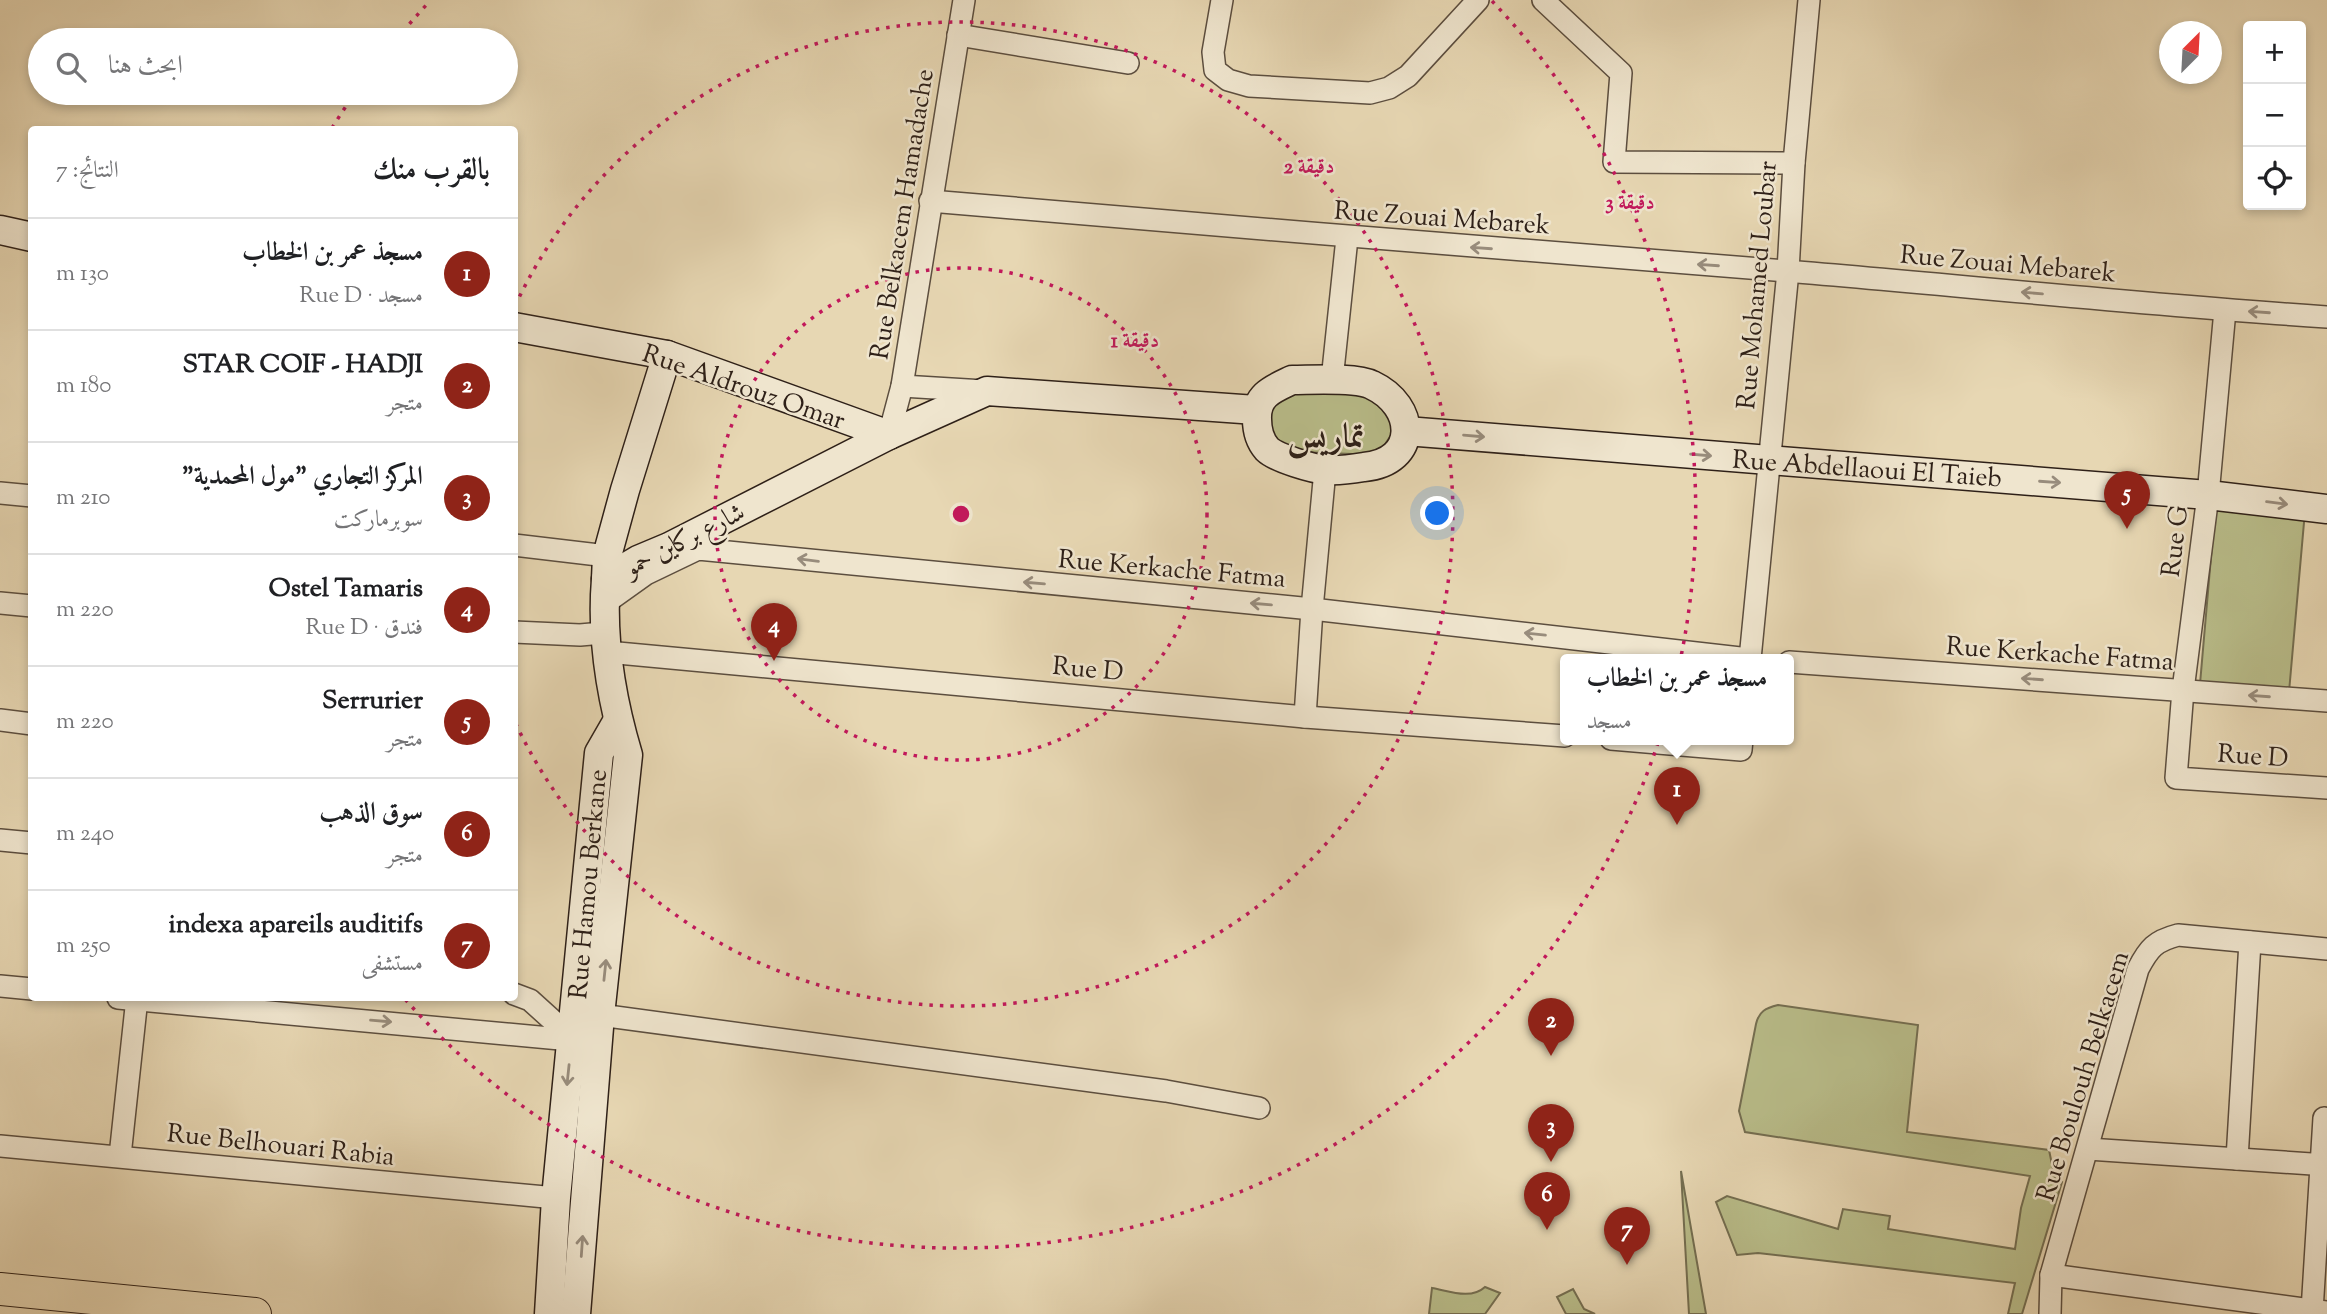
<!DOCTYPE html>
<html lang="ar">
<head>
<meta charset="utf-8">
<style>
  body { margin:0; font-family:"Sorts Mill Goudy",Amiri,serif; background:#f2f2f2; color:#202124; direction:rtl }
  .controls { position:absolute; right:21px; top:21px; display:grid; overflow:hidden; border-radius:7px; box-shadow:0 4px 10px #0003 }
  .controls button { width:63px; height:63px; display:grid; place-items:center; padding:0; border:0; border-bottom:2px solid #e0e0e0; background:#fff; color:#202124; font:35px sans-serif }
  .compass { position:absolute; left:2159px; top:21px; width:63px; height:63px; border-radius:50%; background:#fff; box-shadow:0 4px 10px #0003; rotate:24deg }
  .you { position:absolute; left:1438px; top:514px; width:24px; height:24px; margin:-18px; border:5px solid #fff; border-radius:50%; background:#1a73e8; box-shadow:0 0 0 10px #1a73e833 }
  .badge { display:grid; place-items:center; width:46px; height:46px; border-radius:50%; background:#8f2418; color:#fff; font-size:23px; font-weight:700 }
  .pin { position:absolute; translate:-50% -58px; filter:drop-shadow(0 2px 4px #0008) }
  .pin::after { content:''; position:absolute; top:37px; width:24px; height:21px; background:inherit; clip-path:polygon(0 0,100% 0,50% 100%) }
  .popup { position:absolute; left:1560px; top:654px; width:234px; height:91px; box-sizing:border-box; display:grid; place-content:center; border-radius:7px; background:#fff; filter:drop-shadow(0 2px 5px #0005); font-size:23px; white-space:nowrap; color:#757577 }
  .popup b { font-size:26px; color:#202124 }
  .popup::after { content:''; position:absolute; left:50%; top:100%; margin-left:-14px; border:14px solid transparent; border-top-color:#fff }
  .list { margin:0; padding:0; list-style:none }
  h2 { display:flex; justify-content:space-between; align-items:center; height:91px; margin:0; padding:0 28px; font-size:30px }
  h2 small { font-size:23px; font-weight:400; color:#757577 }
  .list li { display:grid; grid-template-columns:46px 1fr auto; gap:21px; align-items:center; box-sizing:border-box; height:112px; padding:0 28px; border-top:2px solid #e0e0e0 }
  .list b { display:block; font-size:26px; white-space:nowrap }
  .list p { margin:0; font-size:23px; white-space:nowrap; color:#757577 }
  .list em { font-size:23px; font-style:normal; color:#757577 }
  .icon { flex:none; width:38px; height:38px; fill:none; stroke:currentColor; stroke-width:2; stroke-linecap:round; stroke-linejoin:round }
  .map { position:relative; flex:none; width:2327px; height:1314px; overflow:hidden; direction:ltr }
  .search { position:absolute; background:#fff; box-shadow:0 4px 10px #0003; left:28px; top:28px; width:490px; height:77px; display:flex; align-items:center; gap:18px; box-sizing:border-box; padding:0 24px; border-radius:38px; color:#757577; font-size:26px }
  .panel { position:absolute; background:#fff; box-shadow:0 4px 10px #0003; left:28px; top:126px; width:490px; height:875px; border-radius:7px; direction:rtl }
  .map>svg:first-child { display:block }
  .green { fill:#b9bd8a; stroke:#746e51; stroke-width:2 }
  .lines { fill:none; stroke-linecap:round; stroke-linejoin:round }
  .street-casing { stroke:#5c4e3f; stroke-width:24 }
  .secondary-casing { stroke:#2e2018; stroke-width:31 }
  .primary-casing { stroke:#2e2018; stroke-width:34 }
  .street { stroke:#efe5ce; stroke-width:21 }
  .secondary { stroke:#efe5ce; stroke-width:28 }
  .primary { stroke:#e7d7b3; stroke-width:32 }
  .oneway { stroke:#988c7c }
  .ring { fill:none; stroke:#c2185b; stroke-width:3.5; stroke-dasharray:3.5 7 }
  .labels { text-anchor:middle; stroke-width:5; stroke-linejoin:round; paint-order:stroke }
  .street-label { font-size:26px; fill:#2e2018; stroke:#efe5ce }
  .district-label { font-size:33px; font-weight:bold; fill:#2e2018; stroke:#efe5ce }
  .centre { fill:#c2185b; stroke:#efe5ce; stroke-width:3.5 }
  .ring-label { font-size:21px; text-anchor:middle; font-weight:bold; fill:#c2185b; stroke:#efe5ce; stroke-width:5; stroke-linejoin:round; paint-order:stroke }
</style>
</head>
<body>
<div class="map">
<svg width="2327" height="1314" viewBox="0 0 2327 1314">
  <rect width="100%" height="100%" fill="#e7d7b3"/>
  <filter id="stains"><feTurbulence type="fractalNoise" baseFrequency=".00286" numOctaves="4"/><feColorMatrix values="0 0 0 0 .2 0 0 0 0 .09 0 0 0 0 .02 0 0 0 .5 -.17"/></filter>
  <radialGradient id="worn" r=".72"><stop offset=".6" stop-color="#630" stop-opacity="0"/><stop offset="1" stop-color="#630" stop-opacity=".3"/></radialGradient>
  <g class="green">
    <path d="M1302,391L1375,394L1391,415L1393,432L1378,455L1301,452L1277,443L1268,431L1270,409L1279,395Z"/>
    <path d="M2216,499L2305,511L2289,692L2200,684Z"/>
    <path d="M1778,1005L1918,1025L1907,1132L2049,1150L2055,1179L2062,1182L2022,1314H2008L2015,1283L1758,1253L1737,1255L1716,1202L1727,1196L1838,1229L1843,1209L1890,1216L1888,1229L2015,1249L2021,1208L2030,1176L1745,1132L1739,1111L1756,1024C1759,1011 1766,1008 1778,1005Z"/>
    <path d="M1681,1171L1706,1314H1689Z"/>
    <path d="M1485,1287L1500,1293L1485,1314H1429L1432,1288C1449,1291 1471,1300 1485,1287Z"/>
    <path d="M1573,1289L1584,1309L1595,1314H1566L1557,1297Z"/>
  </g>
  <g class="lines">
    <defs>
      <g id="street">
        <path d="M1222,0L1213,52L1215,70L1228,80L1249,86L1370,93L1389,88L1408,76L1478,0"/>
        <path d="M1543,0L1621,73L1614,162L1794,163"/>
        <path d="M958,35L1128,63"/>
        <path d="M930,201C1215,226 1501,248 1786,271C1967,286 2147,305 2327,317"/>
        <path d="M2225,310L2208,495L2183,690L2176,778L2327,788"/>
        <path d="M1332,380L1347,238"/>
        <path d="M902,386L984,391"/>
        <path d="M889,435L902,386L964,0"/>
        <path d="M0,493L32,496"/>
        <path d="M514,545L607,556"/>
        <path d="M0,603L32,606"/>
        <path d="M604,604L646,574L698,549L1312,609L1749,659"/>
        <path d="M514,632L580,635L603,633"/>
        <path d="M607,652L1305,717L1565,736"/>
        <path d="M1750,659L1788,271L1794,163L1809,0"/>
        <path d="M1789,662L2327,701"/>
        <path d="M1305,717L1312,609L1325,470"/>
        <path d="M0,720L32,724"/>
        <path d="M1611,739L1741,750L1742,739"/>
        <path d="M0,840L32,843"/>
        <path d="M0,986L32,989"/>
        <path d="M514,994L530,1000L572,1038"/>
        <path d="M118,998L571,1040"/>
        <path d="M585,1015H600L1166,1091L1259,1108"/>
        <path d="M0,1146L556,1198"/>
        <path d="M2088,1149L2327,1165"/>
        <path d="M120,1156L137,998"/>
        <path d="M2237,1159L2250,942"/>
        <path d="M2051,1275L2327,1312"/>
        <path d="M2312,1311L2324,1118"/>
        <path d="M2050,1314L2051,1275L2138,969C2149,948 2155,941 2178,935L2327,949"/>
      </g>
      <g id="secondary">
        <path d="M0,230L32,237"/>
        <path d="M514,327L667,355L889,435"/>
        <path d="M1292,380C1312,380 1356,377 1372,385C1417,406 1419,462 1364,467C1352,469 1339,471 1327,470C1313,469 1276,458 1267,449C1260,441 1257,429 1257,419C1256,395 1273,389 1292,380Z"/>
        <path d="M1406,431L2208,495L2327,509"/>
        <path d="M606,579L607,556L625,490L667,355"/>
        <path d="M549,1314L556,1198L599,753L618,720"/>
        <path d="M576,1314L600,1015L628,755C611,698 601,639 606,579L638,560L669,547L889,435L987,391L1256,410"/>
      </g>
      <path id="primary" d="M0,1289L255,1314"/>
    </defs>
    <use href="#street" class="street-casing"/>
    <use href="#secondary" class="secondary-casing"/>
    <use href="#primary" class="primary-casing"/>
    <use href="#street" class="street"/>
    <use href="#secondary" class="secondary"/>
    <use href="#primary" class="primary"/>
  </g>
  <defs><path id="oneway-shaft" d="M-6 0H5M1.5-3L5.5 0L1.5 3" fill="none" stroke-width="1.6" stroke-linecap="round" stroke-linejoin="round" transform="scale(1.75)"/></defs>
  <g class="oneway">
    <use href="#oneway-shaft" transform="translate(1481 248) rotate(-176)"/>
    <use href="#oneway-shaft" transform="translate(1708 265) rotate(-176)"/>
    <use href="#oneway-shaft" transform="translate(2032 293) rotate(-175)"/>
    <use href="#oneway-shaft" transform="translate(2259 312) rotate(-176)"/>
    <use href="#oneway-shaft" transform="translate(1474 436) rotate(5)"/>
    <use href="#oneway-shaft" transform="translate(1701 455) rotate(5)"/>
    <use href="#oneway-shaft" transform="translate(2050 482) rotate(4)"/>
    <use href="#oneway-shaft" transform="translate(2277 503) rotate(7)"/>
    <use href="#oneway-shaft" transform="translate(808 560) rotate(-173)"/>
    <use href="#oneway-shaft" transform="translate(1034 583) rotate(-175)"/>
    <use href="#oneway-shaft" transform="translate(1261 604) rotate(-175)"/>
    <use href="#oneway-shaft" transform="translate(1535 634) rotate(-174)"/>
    <use href="#oneway-shaft" transform="translate(2032 679) rotate(-176)"/>
    <use href="#oneway-shaft" transform="translate(2259 696) rotate(-176)"/>
    <use href="#oneway-shaft" transform="translate(605 970) rotate(-84)"/>
    <use href="#oneway-shaft" transform="translate(381 1021) rotate(5)"/>
    <use href="#oneway-shaft" transform="translate(568 1075) rotate(96)"/>
    <use href="#oneway-shaft" transform="translate(582 1246) rotate(-86)"/>
  </g>
  <g class="ring">
    <circle cx="961" cy="514" r="246"/>
    <path d="M515 306A492 492 0 1 1 515 722"/>
    <path d="M332 128A738 738 0 0 1 353 96M396 40A738 738 0 0 1 430 1M1492 1A738 738 0 1 1 404 998"/>
  </g>
  <g class="labels">
    <g class="street-label">
      <text transform="translate(901 214) rotate(-81)" y="9">Rue Belkacem Hamadache</text>
      <text transform="translate(1442 217) rotate(4)" y="9">Rue Zouai Mebarek</text>
      <text transform="translate(2008 263) rotate(5)" y="9">Rue Zouai Mebarek</text>
      <text transform="translate(1756 285) rotate(-85)" y="9">Rue Mohamed Loubar</text>
      <text transform="translate(744 386) rotate(19)" y="9">Rue Aldrouz Omar</text>
      <text transform="translate(1867 468) rotate(4)" y="9">Rue Abdellaoui El Taieb</text>
      <text transform="translate(684 539) rotate(-27)" y="9">شارع بركاين حمو</text>
      <text transform="translate(2174 541) rotate(-83)" y="9">Rue G</text>
      <text transform="translate(1172 568) rotate(5)" y="9">Rue Kerkache Fatma</text>
      <text transform="translate(2060 653) rotate(4)" y="9">Rue Kerkache Fatma</text>
      <text transform="translate(1088 668) rotate(5)" y="9">Rue D</text>
      <text transform="translate(2253 755) rotate(4)" y="9">Rue D</text>
      <text transform="translate(587 884) rotate(-85)" y="9">Rue Hamou Berkane</text>
      <text transform="translate(2082 1076) rotate(-73)" y="9">Rue Boulouh Belkacem</text>
      <text transform="translate(281 1144) rotate(6)" y="9">Rue Belhouari Rabia</text>
    </g>
    <g class="district-label">
      <text x="1326" y="447">تماريس</text>
    </g>
  </g>
  <circle cx="961" cy="514" r="10" class="centre"/>
  <g class="ring-label">
    <text x="1309" y="173">2 دقيقة</text>
    <text x="1630" y="209">3 دقيقة</text>
    <text x="1135" y="347">1 دقيقة</text>
  </g>
  <rect width="100%" height="100%" filter="url(#stains)"/>
  <rect width="100%" height="100%" fill="url(#worn)"/>
</svg>
<div class="controls">
<button>+</button>
<button>−</button>
<button><svg class="icon" aria-label="locate" viewBox="0 0 24 24"><circle cx="12" cy="12" r="6"/><path d="M12 2v4M12 18v4M2 12h4M18 12h4"/></svg></button>
</div>
<svg class="compass" viewBox="-18 -18 36 36"><path d="M0-13l5 13h-10z" fill="#e53935"/><path d="M0 13l5-13h-10z" fill="#757577"/></svg>
<div class="you"></div>
<div class="pin badge" style="left:1677px;top:825px">1</div>
<div class="popup"><b>مسجذ عمر بن الخطاب</b>مسجد</div>
<div class="pin badge" style="left:1551px;top:1056px">2</div>
<div class="pin badge" style="left:1551px;top:1162px">3</div>
<div class="pin badge" style="left:774px;top:661px">4</div>
<div class="pin badge" style="left:2127px;top:529px">5</div>
<div class="pin badge" style="left:1547px;top:1230px">6</div>
<div class="pin badge" style="left:1627px;top:1265px">7</div>
<div class="search"><svg class="icon" aria-label="search" viewBox="0 0 24 24"><circle cx="10" cy="10" r="6"/><path d="M15 15l6 6"/></svg>ابحث هنا</div>
<section class="panel">
<h2>بالقرب منك<small>النتائج: 7</small></h2>
<ul class="list">
<li><span class="badge">1</span><div><b>مسجذ عمر بن الخطاب</b><p>مسجد · Rue D</p></div><em>130 m</em></li>
<li><span class="badge">2</span><div><b>STAR COIF - HADJI</b><p>متجر</p></div><em>180 m</em></li>
<li><span class="badge">3</span><div><b>المركز التجاري &quot;مول المحمدية&quot;</b><p>سوبرماركت</p></div><em>210 m</em></li>
<li><span class="badge">4</span><div><b>Ostel Tamaris</b><p>فندق · Rue D</p></div><em>220 m</em></li>
<li><span class="badge">5</span><div><b>Serrurier</b><p>متجر</p></div><em>220 m</em></li>
<li><span class="badge">6</span><div><b>سوق الذهب</b><p>متجر</p></div><em>240 m</em></li>
<li><span class="badge">7</span><div><b>indexa apareils auditifs</b><p>مستشفى</p></div><em>250 m</em></li>
</ul>
</section>
</div>
</body>
</html>
